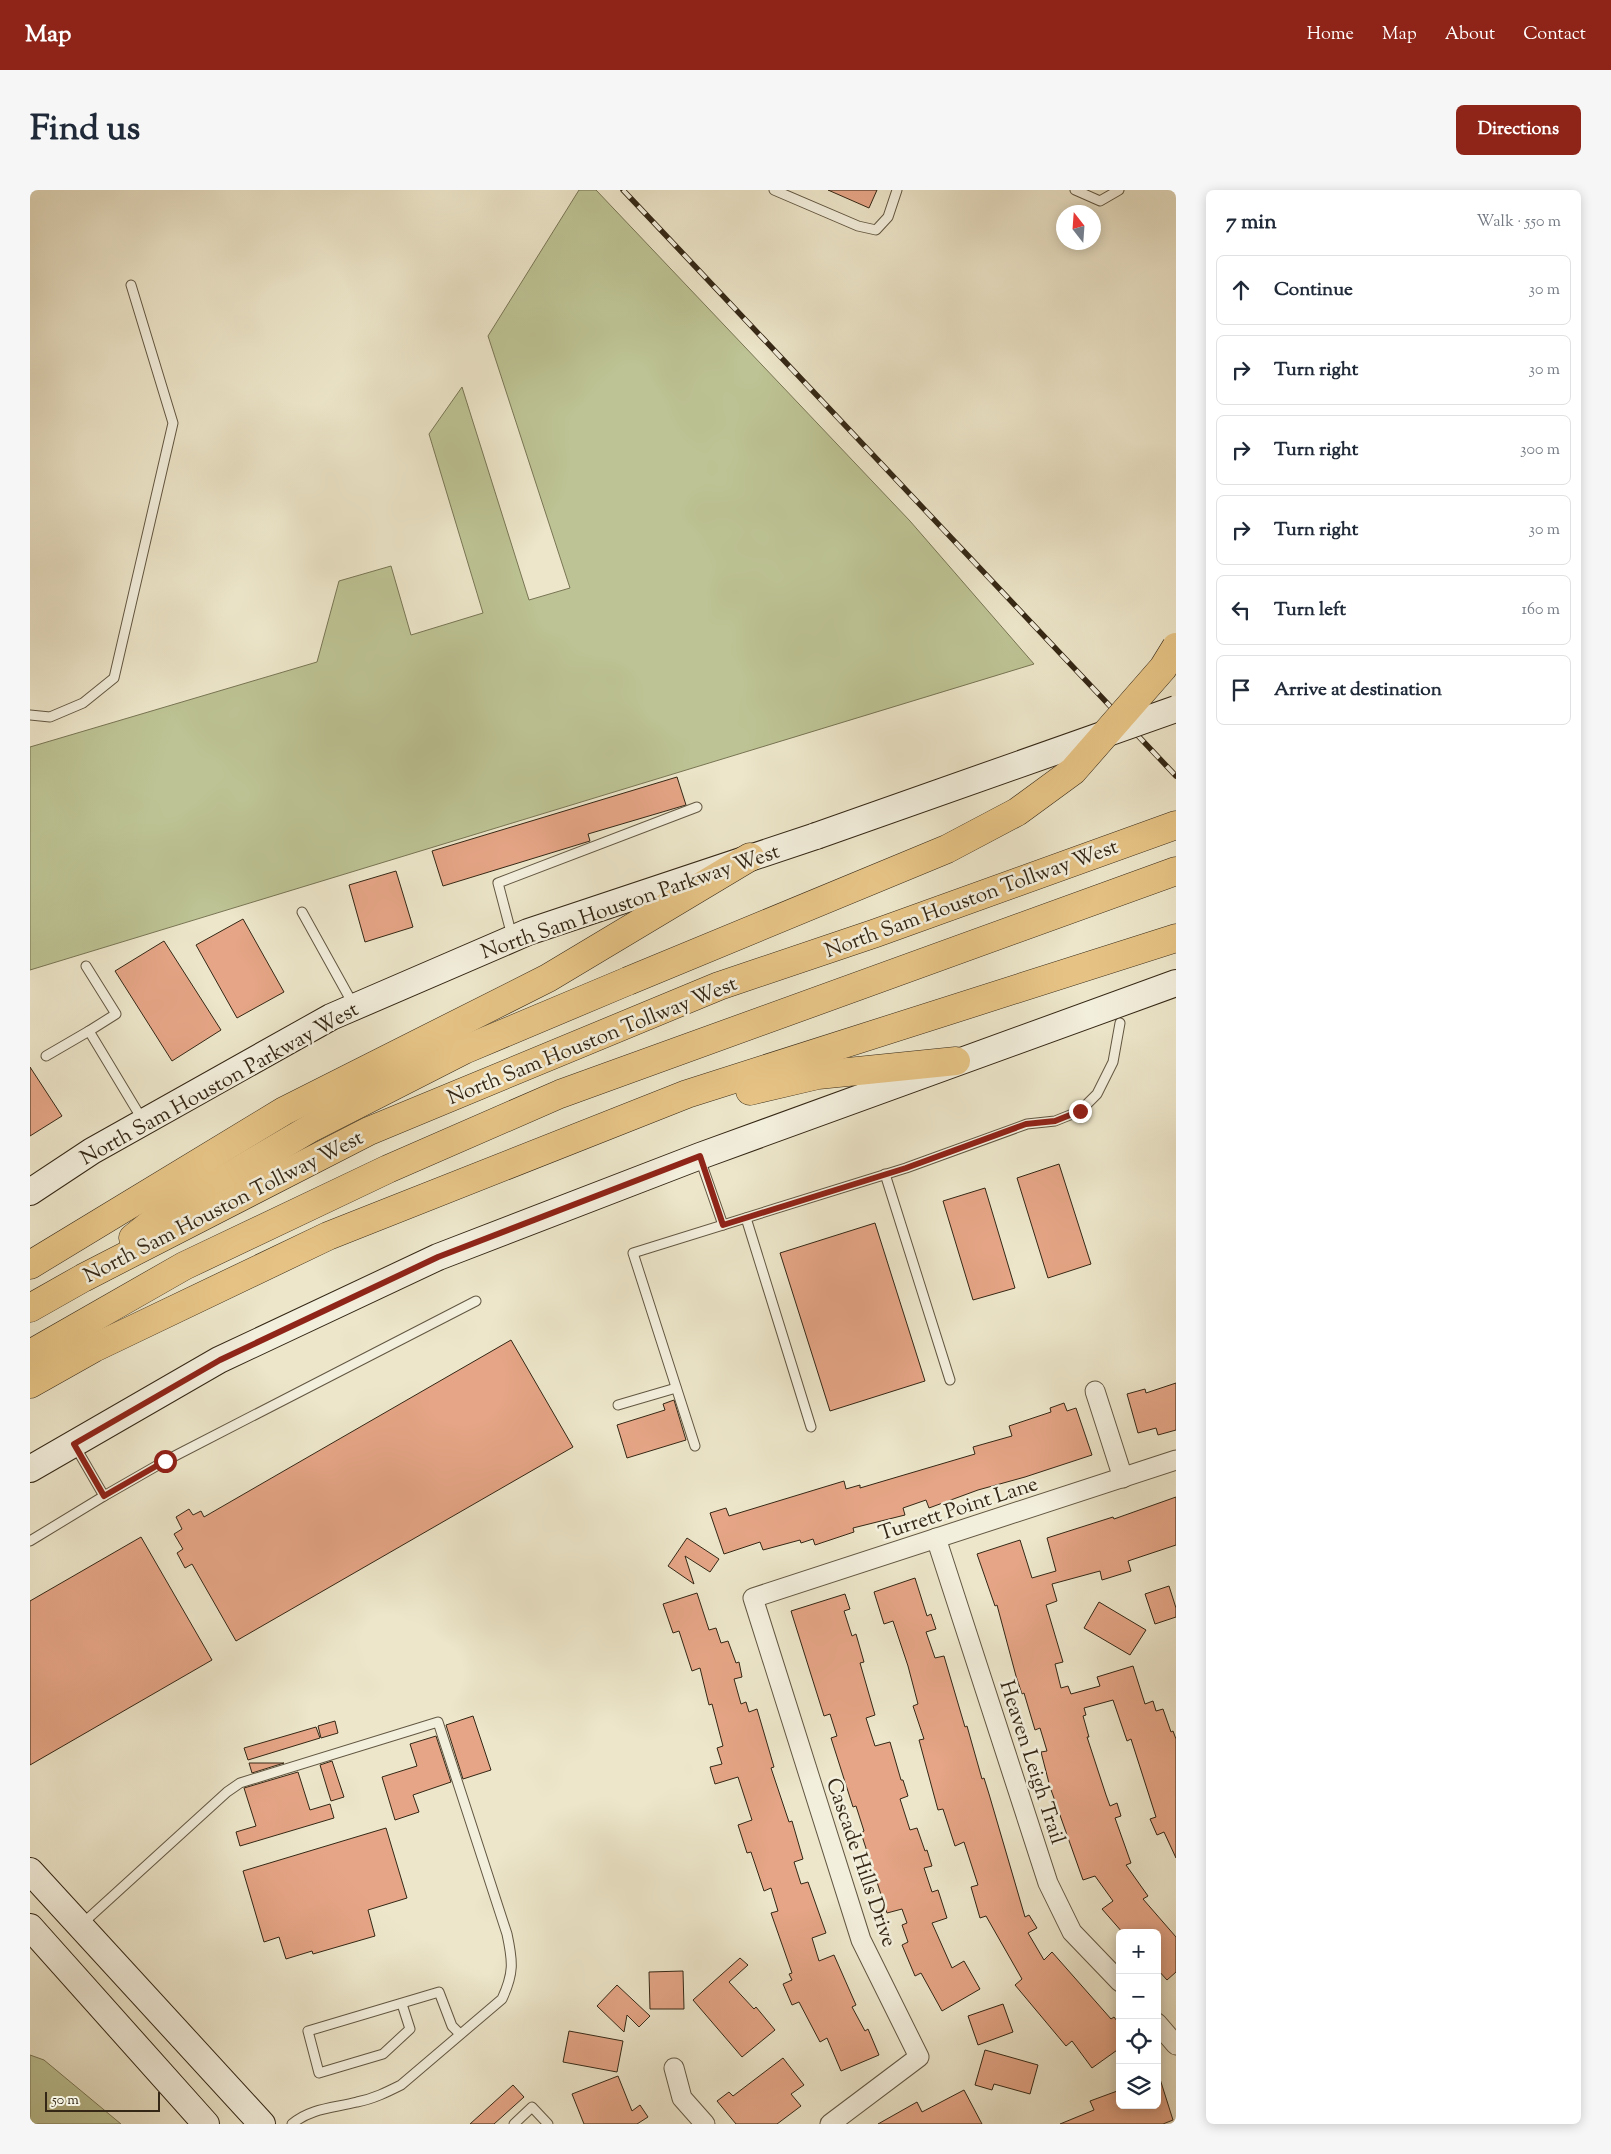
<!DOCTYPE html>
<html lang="en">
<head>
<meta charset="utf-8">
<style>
  body { margin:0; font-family:"Sorts Mill Goudy",serif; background:#f6f6f7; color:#1f2937 }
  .controls { position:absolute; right:15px; bottom:15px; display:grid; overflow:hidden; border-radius:8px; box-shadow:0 2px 12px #0003 }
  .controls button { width:45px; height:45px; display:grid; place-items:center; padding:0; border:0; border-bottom:1px solid #e0e1e3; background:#fff; color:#1f2937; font:25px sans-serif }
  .compass { position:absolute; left:1026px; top:15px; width:45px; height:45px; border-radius:50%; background:#fff; box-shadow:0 2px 12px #0003; rotate:343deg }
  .scale { position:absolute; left:15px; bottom:12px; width:115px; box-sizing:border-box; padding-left:5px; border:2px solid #342715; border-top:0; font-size:14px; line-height:18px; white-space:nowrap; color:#342715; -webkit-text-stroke:4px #f3efdd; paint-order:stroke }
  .stop { position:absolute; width:15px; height:15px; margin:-11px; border:4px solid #8f2418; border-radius:50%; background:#fff }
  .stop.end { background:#8f2418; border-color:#fff; box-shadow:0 1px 5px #0008 }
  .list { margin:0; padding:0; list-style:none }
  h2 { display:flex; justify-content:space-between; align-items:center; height:65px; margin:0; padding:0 20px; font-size:21px }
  h2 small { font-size:16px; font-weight:400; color:#747a83 }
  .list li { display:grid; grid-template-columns:32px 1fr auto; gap:15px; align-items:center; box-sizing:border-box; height:70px; margin:0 10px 10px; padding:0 10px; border:1px solid #e0e1e3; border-radius:8px }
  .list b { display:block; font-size:19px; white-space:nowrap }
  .list em { font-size:16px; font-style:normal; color:#747a83 }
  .icon { flex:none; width:28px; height:28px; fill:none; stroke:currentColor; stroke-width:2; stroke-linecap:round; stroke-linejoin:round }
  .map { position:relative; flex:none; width:1146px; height:1934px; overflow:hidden; border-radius:8px }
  header { display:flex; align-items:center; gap:30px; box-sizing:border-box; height:70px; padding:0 25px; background:#8f2418; color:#fff }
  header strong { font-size:24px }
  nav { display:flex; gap:28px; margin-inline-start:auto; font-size:18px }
  .intro { display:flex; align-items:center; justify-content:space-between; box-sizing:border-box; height:120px; padding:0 30px }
  h1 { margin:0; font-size:35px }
  .button { padding:12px 22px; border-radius:8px; background:#8f2418; color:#fff; font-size:18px; font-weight:700 }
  main { display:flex; gap:30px; padding:0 30px }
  aside { flex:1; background:#fff; border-radius:8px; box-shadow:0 2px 12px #0003 }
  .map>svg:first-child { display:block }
  .green { fill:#bdc394; stroke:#787554 }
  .building { fill:#e5a586; stroke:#342715 }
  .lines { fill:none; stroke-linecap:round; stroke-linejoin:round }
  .lane-casing { stroke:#625742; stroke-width:11 }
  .street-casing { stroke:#625742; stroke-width:21 }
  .secondary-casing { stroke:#342715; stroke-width:28 }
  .highway-casing { stroke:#342715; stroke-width:29 }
  .lane { stroke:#f3efdd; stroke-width:9 }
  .street { stroke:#f3efdd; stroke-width:19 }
  .secondary { stroke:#f3efdd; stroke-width:26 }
  .highway { stroke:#e6c385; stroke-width:28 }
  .rail-casing { stroke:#342715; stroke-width:5.5 }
  .rail { stroke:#f3efdd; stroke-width:4; stroke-dasharray:11; stroke-linecap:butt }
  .secondary-bridge-casing { stroke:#342715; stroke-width:28; stroke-linecap:butt }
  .highway-bridge-casing { stroke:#342715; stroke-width:29; stroke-linecap:butt }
  .secondary-bridge { stroke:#f3efdd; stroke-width:26 }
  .highway-bridge { stroke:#e6c385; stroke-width:28 }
  .route { stroke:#8f2418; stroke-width:6 }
  .labels { text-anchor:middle; stroke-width:5; stroke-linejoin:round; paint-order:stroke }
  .street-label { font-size:21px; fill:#342715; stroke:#f3efdd }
</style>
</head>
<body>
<header>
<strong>Map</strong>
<nav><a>Home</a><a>Map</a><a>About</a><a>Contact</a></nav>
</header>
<div class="intro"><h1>Find us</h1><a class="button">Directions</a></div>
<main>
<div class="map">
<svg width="1146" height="1934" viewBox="0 0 1146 1934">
  <rect width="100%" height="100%" fill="#ede6ca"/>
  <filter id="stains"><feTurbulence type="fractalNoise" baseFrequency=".004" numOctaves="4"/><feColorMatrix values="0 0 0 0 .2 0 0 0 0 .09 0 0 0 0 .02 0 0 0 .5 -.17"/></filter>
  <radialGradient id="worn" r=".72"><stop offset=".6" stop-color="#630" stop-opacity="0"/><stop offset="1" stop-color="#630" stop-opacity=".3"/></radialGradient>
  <g class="green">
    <path d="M549,0H566L880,331L1004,474L0,780V557L287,472L309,391L361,376L381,445L453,423L399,244L432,197L499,410L540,398L458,146Z"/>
    <path d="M0,1865L14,1870L91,1934H0Z"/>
  </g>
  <g class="building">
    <path d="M798,0H847L839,18Z"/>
    <path d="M647,587L656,615L558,644L560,651L413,696L402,661Z"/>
    <path d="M366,681L383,737L335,752L319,695Z"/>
    <path d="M213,729L254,802L207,828L166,755Z"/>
    <path d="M134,751L191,840L142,871L85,781Z"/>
    <path d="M0,877L32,926L0,946Z"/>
    <path d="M1029,974L1061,1074L1018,1088L987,988Z"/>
    <path d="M955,998L985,1098L943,1110L913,1011Z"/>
    <path d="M845,1033L895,1191L800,1221L750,1063Z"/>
    <path d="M481,1150L543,1257L206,1451L162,1374L155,1378L147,1363L153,1359L144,1344L152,1339L146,1327L159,1319L163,1325L171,1321L174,1327Z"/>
    <path d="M1146,1193V1240L1128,1245L1126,1238L1108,1243L1097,1204L1115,1199L1116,1203Z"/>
    <path d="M644,1210L656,1250L597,1268L587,1235L635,1220L633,1214Z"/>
    <path d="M1034,1213L1037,1221L1046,1218L1062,1265L995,1287L948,1300L899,1318L896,1310L873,1318L875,1325L823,1338L824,1342L785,1355L783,1349L771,1353L770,1350L733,1360L730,1352L694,1364L680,1323L696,1318L699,1326L814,1291L816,1299L830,1295V1298L945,1264L943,1257L982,1246L979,1236L1021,1222L1020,1218Z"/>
    <path d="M1146,1307V1355L1098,1371L1101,1381L1072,1390L1070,1381L1022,1394L1027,1411L1016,1415L1033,1472L1025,1474L1031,1498L1038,1496L1041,1504L1070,1496L1067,1487L1103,1476L1115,1514L1123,1511L1126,1521L1133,1519L1141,1542L1143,1541L1146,1549V1668L1134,1642L1127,1645L1120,1629L1126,1627L1101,1549L1097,1551L1083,1510L1054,1518L1056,1525L1053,1526L1059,1547H1057L1076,1605L1080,1616L1087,1613L1091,1626L1085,1628L1101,1673L1096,1675L1118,1706L1113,1709L1146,1747V1782L1137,1790L1127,1779V1743H1093L1072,1719L1083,1711L1065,1686L1053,1690L1020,1597L1011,1562L1017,1561L1010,1538L1005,1540L994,1503L992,1504L986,1486L967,1415L965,1416L947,1364L990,1350L1002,1388L1026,1381L1017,1348L1083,1327L1084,1329Z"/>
    <path d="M111,1347L182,1470L0,1575V1411Z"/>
    <path d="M657,1348L689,1369L680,1382L655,1366L664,1394L638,1376Z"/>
    <path d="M885,1388L897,1426L901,1424L906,1439L896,1442L905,1468L914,1466L935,1537L937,1536L952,1589L954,1588L959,1604L995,1727L999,1725L1007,1738L998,1743L1014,1770L1022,1762L1081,1829L1084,1827L1090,1835V1858L1062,1878L1042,1851L1036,1856L985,1795L992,1789L956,1726L950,1728L941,1697L948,1695L934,1652L925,1656L913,1619L908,1620L889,1550L894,1549L883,1516L888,1514L878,1476L863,1431L854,1434L844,1402Z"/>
    <path d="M1139,1396L1146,1418V1427L1125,1434L1115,1404Z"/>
    <path d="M667,1403L679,1440L686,1438L691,1453L698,1451L706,1473L709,1472L712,1487L704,1489L711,1514L716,1512L719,1522L727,1519L744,1577L741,1578L759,1632L762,1631L773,1669L764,1672L771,1694L778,1692L796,1743L782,1748L789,1771L804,1765L826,1815L822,1817L835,1841L838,1839L849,1865L811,1881L797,1848L790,1852L769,1812L762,1815L753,1794L762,1790L759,1784L762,1783L741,1723L748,1721L741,1698L734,1701L721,1662L717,1663L708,1635L722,1630L708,1587L685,1594L680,1577L692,1574L687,1558L693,1556L682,1514L679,1515L670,1478L662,1481L649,1441L643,1443L633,1414Z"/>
    <path d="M815,1404L820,1419L814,1421L822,1446L826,1444L834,1472L830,1473L845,1525L836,1528L845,1556L860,1552L871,1590H873L878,1606L870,1609L880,1640L887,1638L895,1661L897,1660L902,1676L894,1678L902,1702L908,1700L917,1728L902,1733L922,1778L934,1771L950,1799L912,1821L891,1783L885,1786L872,1755L878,1752L872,1735L877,1733L872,1719L857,1723L831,1643L834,1641L826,1616L823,1617L801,1548L807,1546L800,1524L794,1526L761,1421Z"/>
    <path d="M1069,1412L1116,1440L1100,1465L1054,1438Z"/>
    <path d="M443,1526L461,1580L433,1589L416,1535Z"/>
    <path d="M305,1531L308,1543L291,1548L288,1536Z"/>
    <path d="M286,1537L290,1548L218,1570L214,1558Z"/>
    <path d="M406,1546L421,1592L383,1605L389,1622L365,1630L352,1587L387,1576L380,1554Z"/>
    <path d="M302,1571L314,1607L301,1611L290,1575Z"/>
    <path d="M219,1573H254L222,1583Z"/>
    <path d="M268,1582L280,1620L300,1614L304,1628L210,1656L206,1642L226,1636L214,1598Z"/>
    <path d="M356,1638L377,1708L338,1720L345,1746L283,1764L282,1761L256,1769L249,1747L234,1752L213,1681Z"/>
    <path d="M710,1768L718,1775L699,1792L724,1819L726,1817L745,1840L712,1867L663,1810Z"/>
    <path d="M653,1781L654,1819H620L619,1782Z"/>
    <path d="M587,1795L620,1826L609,1837L597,1825L594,1842L567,1816Z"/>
    <path d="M973,1814L983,1842L948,1855L938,1826Z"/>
    <path d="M539,1841L593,1851L587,1882L533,1872Z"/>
    <path d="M955,1860L1008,1875L1000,1904L964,1894L962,1900L945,1895Z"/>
    <path d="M753,1868L774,1895L761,1904L771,1916L747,1934H706L687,1911L699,1902L703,1906Z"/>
    <path d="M588,1886L602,1921L610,1915L618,1927L607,1934H554L542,1904Z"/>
    <path d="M1127,1889H1130L1143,1930L1133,1934H1030L1064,1920L1060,1911L1090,1900V1915H1127Z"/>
    <path d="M483,1895L494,1907L464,1934H440Z"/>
    <path d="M934,1900L952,1934H848L887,1912L892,1922Z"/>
  </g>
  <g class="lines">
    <defs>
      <g id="lane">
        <path d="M744,0L828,36L846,40L858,27L867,0"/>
        <path d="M1045,0L1070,11L1089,0"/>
        <path d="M0,525L20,527L53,513L84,488L143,233L101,95"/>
        <path d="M272,722L323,814"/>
        <path d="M482,746L468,693L667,617"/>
        <path d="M56,776L86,824L59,841L112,929"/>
        <path d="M16,866L59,841"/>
        <path d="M670,969L693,1035"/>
        <path d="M855,984L920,1190"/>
        <path d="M716,1028L781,1237"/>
        <path d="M588,1215L646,1198"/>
        <path d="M45,1256L74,1306L135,1271L446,1111"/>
        <path d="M665,1256L603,1063L876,978L997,934L1025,931L1050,921L1067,904L1083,872L1090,833"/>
        <path d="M0,1351L74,1306"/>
        <path d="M52,1734L197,1602L210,1593L408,1532L477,1744C483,1772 484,1783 472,1809L371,1895C357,1902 343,1909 327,1912C304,1918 281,1918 262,1934"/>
        <path d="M372,1814L380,1839L353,1864L289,1883L278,1841L409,1802L422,1836L430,1844"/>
        <path d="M484,1934L502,1917L518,1934"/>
      </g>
      <g id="street">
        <path d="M1065,1201L1093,1288"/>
        <path d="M906,1348L1018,1693L1042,1742L1090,1792"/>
        <path d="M1127,1833L1146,1855"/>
        <path d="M644,1878L652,1908L675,1934"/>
        <path d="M800,1934L889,1867L831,1750L723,1408L1146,1270"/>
      </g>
      <g id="secondary">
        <path d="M0,1002L62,961L301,827L498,742L786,646"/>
        <path d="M0,1279L189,1170L408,1067L670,966L1146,793"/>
        <path d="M0,1681L232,1934"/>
        <path d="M0,1737L176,1934"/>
      </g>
      <g id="highway">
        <path d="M720,901L788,885L926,871"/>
        <path d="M103,1048L128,1028L281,938L434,860L598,791"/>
        <path d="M0,1075L254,921L518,788L720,667"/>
        <path d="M0,1118L53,1088L339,941L689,796L846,743L1146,635"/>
        <path d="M0,1164L154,1076L358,979L530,904L1146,681"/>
        <path d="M0,1194L64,1158L298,1046L657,904L1146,748"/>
      </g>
    </defs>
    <use href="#lane" class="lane-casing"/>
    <use href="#street" class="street-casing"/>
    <use href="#secondary" class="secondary-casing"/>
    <use href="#highway" class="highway-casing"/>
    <use href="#lane" class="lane"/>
    <use href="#street" class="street"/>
    <use href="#secondary" class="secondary"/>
    <use href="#highway" class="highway"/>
    <defs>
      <path id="rail" d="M593,0L1146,586"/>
    </defs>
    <use href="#rail" class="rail-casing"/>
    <use href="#rail" class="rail"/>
    <defs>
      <path id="secondary-bridge" d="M786,646L1146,519"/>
      <path id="highway-bridge" d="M598,791L917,659L987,622L1043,581L1133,478L1146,457"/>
    </defs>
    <use href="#secondary-bridge" class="secondary-bridge-casing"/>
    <use href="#highway-bridge" class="highway-bridge-casing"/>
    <use href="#secondary-bridge" class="secondary-bridge"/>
    <use href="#highway-bridge" class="highway-bridge"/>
  </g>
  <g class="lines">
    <path class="route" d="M135,1271L74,1306L44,1254L190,1170L408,1067L670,966L693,1035L876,978L996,934L1025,931L1050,921"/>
  </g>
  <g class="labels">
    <g class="street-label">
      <text transform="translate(941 708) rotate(-20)" y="7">North Sam Houston Tollway West</text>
      <text transform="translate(600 711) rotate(-19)" y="7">North Sam Houston Parkway West</text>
      <text transform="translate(562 850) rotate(-22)" y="7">North Sam Houston Tollway West</text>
      <text transform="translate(189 893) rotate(-29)" y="7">North Sam Houston Parkway West</text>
      <text transform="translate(193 1016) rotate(-27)" y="7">North Sam Houston Tollway West</text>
      <text transform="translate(928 1318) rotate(-18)" y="7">Turrett Point Lane</text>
      <text transform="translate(1003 1572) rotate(72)" y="7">Heaven Leigh Trail</text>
      <text transform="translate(832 1672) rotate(71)" y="7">Cascade Hills Drive</text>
    </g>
  </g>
  <rect width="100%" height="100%" filter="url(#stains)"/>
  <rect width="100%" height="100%" fill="url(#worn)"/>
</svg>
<div class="controls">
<button>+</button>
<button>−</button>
<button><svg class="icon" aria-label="locate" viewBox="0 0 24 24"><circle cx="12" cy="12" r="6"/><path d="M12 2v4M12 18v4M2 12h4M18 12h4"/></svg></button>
<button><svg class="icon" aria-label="layers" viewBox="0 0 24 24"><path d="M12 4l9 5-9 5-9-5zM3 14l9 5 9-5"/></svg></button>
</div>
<svg class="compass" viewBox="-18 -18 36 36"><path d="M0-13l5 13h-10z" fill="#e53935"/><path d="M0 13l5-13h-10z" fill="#747a83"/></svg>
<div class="scale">50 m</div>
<div class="stop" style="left:135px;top:1271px"></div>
<div class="stop end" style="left:1050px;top:921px"></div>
</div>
<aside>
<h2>7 min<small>Walk · 550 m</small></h2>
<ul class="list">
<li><svg class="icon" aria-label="ahead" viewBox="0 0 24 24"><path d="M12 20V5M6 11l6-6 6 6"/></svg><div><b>Continue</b></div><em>30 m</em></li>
<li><svg class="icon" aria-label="right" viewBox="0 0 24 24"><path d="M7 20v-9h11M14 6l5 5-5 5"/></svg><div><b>Turn right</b></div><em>30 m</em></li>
<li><svg class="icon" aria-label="right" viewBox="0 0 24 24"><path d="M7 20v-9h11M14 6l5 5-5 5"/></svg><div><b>Turn right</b></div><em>300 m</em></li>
<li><svg class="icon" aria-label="right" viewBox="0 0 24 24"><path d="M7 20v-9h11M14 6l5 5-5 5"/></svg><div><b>Turn right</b></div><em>30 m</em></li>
<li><svg class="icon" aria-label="left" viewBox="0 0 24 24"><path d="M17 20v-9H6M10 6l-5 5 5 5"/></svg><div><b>Turn left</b></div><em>160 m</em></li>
<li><svg class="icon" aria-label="arrive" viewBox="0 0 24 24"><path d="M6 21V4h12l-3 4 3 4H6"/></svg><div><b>Arrive at destination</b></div></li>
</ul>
</aside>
</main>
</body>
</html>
